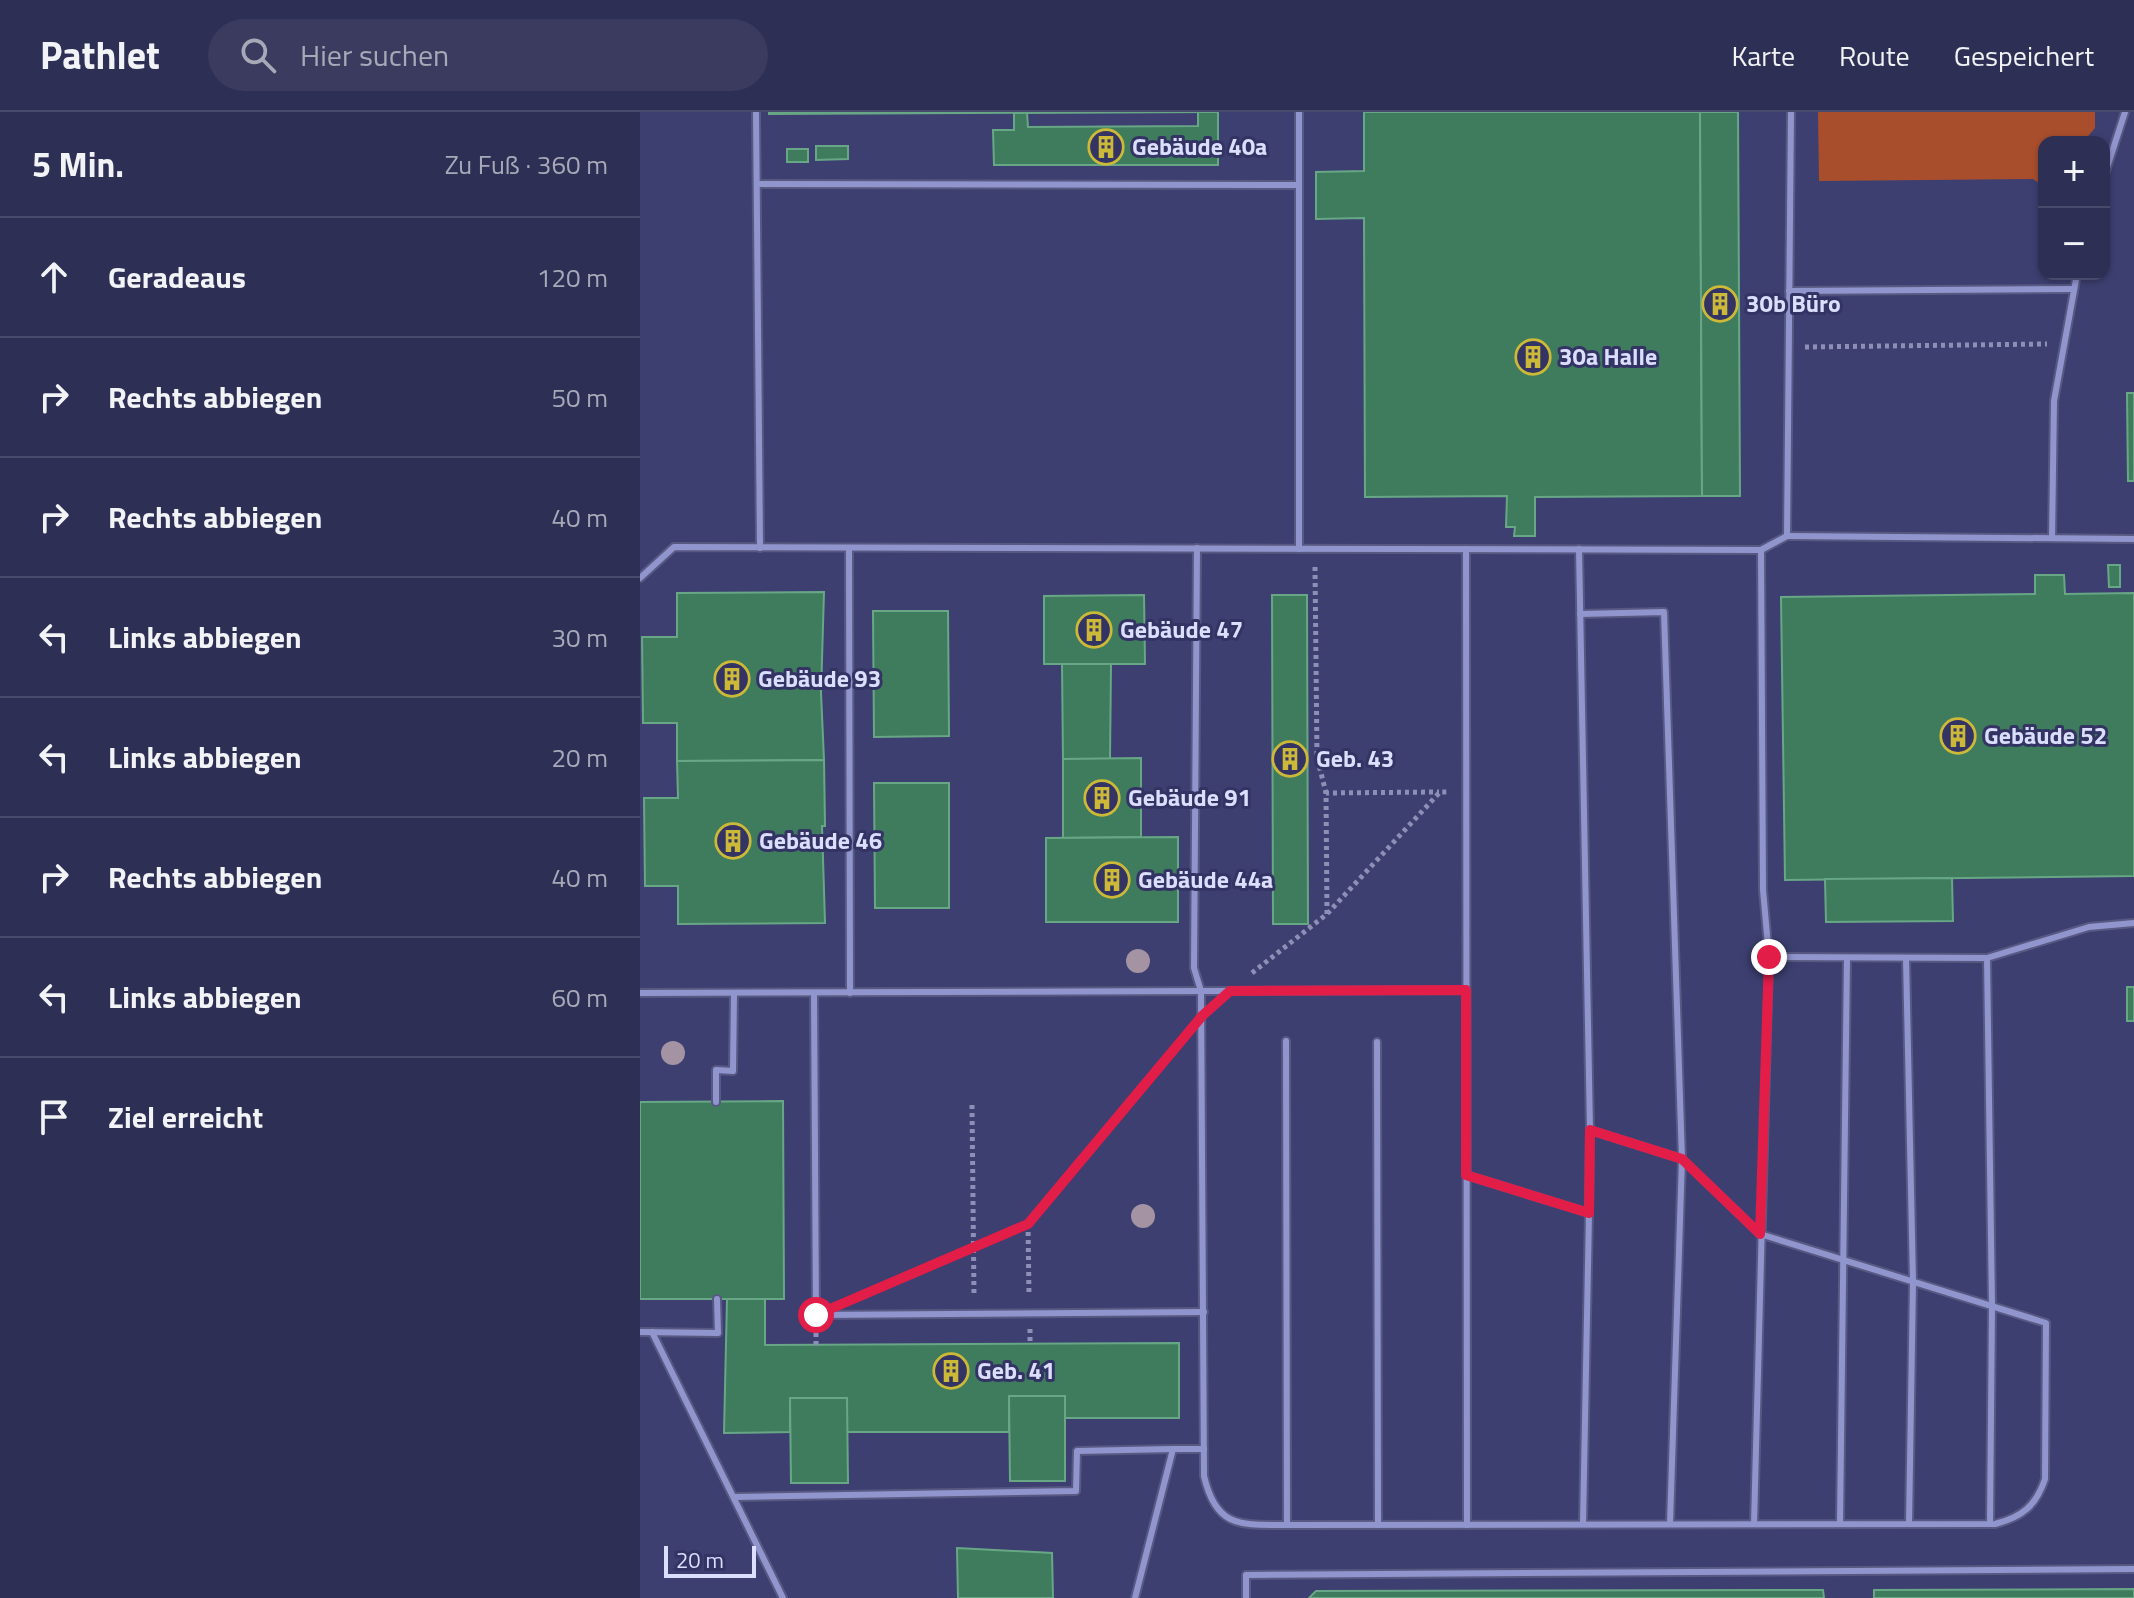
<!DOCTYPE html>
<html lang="de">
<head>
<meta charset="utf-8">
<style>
  body { margin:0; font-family:"Titillium Web",sans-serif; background:#3a3b5e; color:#f1f3f6 }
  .controls { position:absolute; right:24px; top:24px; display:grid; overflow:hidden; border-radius:16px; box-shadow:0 2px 6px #0004 }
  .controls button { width:72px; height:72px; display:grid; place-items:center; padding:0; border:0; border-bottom:2px solid #494a6b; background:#2e2f54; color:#f1f3f6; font:40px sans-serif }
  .scale { position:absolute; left:24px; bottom:20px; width:92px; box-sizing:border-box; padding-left:8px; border:4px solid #dbdefc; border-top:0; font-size:22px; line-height:28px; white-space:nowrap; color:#dbdefc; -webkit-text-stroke:6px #333464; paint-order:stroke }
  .stop { position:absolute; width:24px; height:24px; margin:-18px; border:6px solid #e11d48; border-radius:50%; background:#fff }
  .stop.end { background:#e11d48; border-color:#fff; box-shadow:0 2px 8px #0008 }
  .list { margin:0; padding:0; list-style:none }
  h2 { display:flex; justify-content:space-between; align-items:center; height:104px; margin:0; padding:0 32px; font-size:34px }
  h2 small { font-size:26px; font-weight:400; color:#a7a9b8 }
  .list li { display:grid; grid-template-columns:52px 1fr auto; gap:24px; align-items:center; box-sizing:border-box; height:120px; padding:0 32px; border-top:2px solid #494a6b }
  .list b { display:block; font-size:30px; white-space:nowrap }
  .list em { font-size:26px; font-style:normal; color:#a7a9b8 }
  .icon { flex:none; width:44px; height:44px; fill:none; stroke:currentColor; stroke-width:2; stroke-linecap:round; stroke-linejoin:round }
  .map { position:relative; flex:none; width:1494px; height:1486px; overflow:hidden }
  header { display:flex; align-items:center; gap:48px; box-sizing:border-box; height:112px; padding:0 40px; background:#2e2f54; border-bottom:2px solid #494a6b }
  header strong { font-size:38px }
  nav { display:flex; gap:44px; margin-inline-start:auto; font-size:28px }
  .search { width:560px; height:72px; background:#3a3b5e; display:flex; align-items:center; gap:20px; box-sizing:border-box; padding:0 28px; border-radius:44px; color:#a7a9b8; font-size:30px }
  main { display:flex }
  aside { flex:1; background:#2e2f54 }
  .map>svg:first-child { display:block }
  .green { fill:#a84e2c }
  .building { fill:#3e7c5d; stroke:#68a786; stroke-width:2 }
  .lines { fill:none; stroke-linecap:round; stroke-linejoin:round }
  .lane-casing { stroke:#585982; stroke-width:10 }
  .path { stroke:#8d8fb7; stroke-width:5; stroke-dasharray:4 4; stroke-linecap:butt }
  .lane { stroke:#9095cd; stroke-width:6 }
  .tree { fill:#a393a3 }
  .route { stroke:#e11d48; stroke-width:10 }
  .labels { text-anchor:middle; stroke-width:6; stroke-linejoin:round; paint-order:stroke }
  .poi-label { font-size:24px; font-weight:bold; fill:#dbdefc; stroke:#333464; text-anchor:start }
</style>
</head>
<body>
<header>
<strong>Pathlet</strong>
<div class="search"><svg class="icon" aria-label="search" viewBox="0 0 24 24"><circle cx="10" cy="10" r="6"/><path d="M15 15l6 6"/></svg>Hier suchen</div>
<nav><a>Karte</a><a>Route</a><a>Gespeichert</a></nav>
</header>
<main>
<aside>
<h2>5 Min.<small>Zu Fuß · 360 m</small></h2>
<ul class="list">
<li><svg class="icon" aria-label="ahead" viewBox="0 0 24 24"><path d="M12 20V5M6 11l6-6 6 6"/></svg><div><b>Geradeaus</b></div><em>120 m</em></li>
<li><svg class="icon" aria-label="right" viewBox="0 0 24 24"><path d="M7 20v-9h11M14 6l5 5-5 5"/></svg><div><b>Rechts abbiegen</b></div><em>50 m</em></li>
<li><svg class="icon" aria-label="right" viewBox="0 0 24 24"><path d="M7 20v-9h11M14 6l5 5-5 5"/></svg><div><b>Rechts abbiegen</b></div><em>40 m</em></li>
<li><svg class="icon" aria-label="left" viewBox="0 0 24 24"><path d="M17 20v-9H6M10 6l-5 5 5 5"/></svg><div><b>Links abbiegen</b></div><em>30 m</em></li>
<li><svg class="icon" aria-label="left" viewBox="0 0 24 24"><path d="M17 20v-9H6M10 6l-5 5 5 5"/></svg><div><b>Links abbiegen</b></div><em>20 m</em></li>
<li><svg class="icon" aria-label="right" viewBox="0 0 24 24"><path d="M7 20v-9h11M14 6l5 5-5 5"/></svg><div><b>Rechts abbiegen</b></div><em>40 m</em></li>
<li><svg class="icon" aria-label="left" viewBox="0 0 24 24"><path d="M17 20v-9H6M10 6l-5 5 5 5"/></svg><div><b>Links abbiegen</b></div><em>60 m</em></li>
<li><svg class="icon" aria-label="arrive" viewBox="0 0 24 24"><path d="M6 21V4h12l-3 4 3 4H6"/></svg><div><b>Ziel erreicht</b></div></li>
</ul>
</aside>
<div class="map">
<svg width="1494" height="1486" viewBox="0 0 1494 1486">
  <rect width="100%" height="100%" fill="#3d3f70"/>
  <path class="green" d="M1178,0H1455V16L1443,30H1404V75L1393,67L1179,69Z"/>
  <g class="building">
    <path d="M129,0H569L129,2Z"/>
    <path d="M558,0H578V53H354L353,18H374V1H387L388,15L558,14Z"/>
    <path d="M724,0H1060L1062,384L895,385V424H874L875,415H866L867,384L725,385L724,106L676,107V60L724,59Z"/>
    <path d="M1060,0H1098L1100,384H1062Z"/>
    <path d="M176,34H208V47L176,48Z"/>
    <rect x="147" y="37" width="21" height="13"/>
    <path d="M1487,281H1494V369H1488Z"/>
    <path d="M1468,453H1480V475H1469Z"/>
    <path d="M1395,463H1424L1425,482L1494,481V764L1145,768L1141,485L1395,482Z"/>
    <path d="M184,480L181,581L184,648L37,649V611H3L2,525H37V481Z"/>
    <path d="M504,483L505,552H404V484Z"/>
    <path d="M632,483H667L668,812H633Z"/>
    <path d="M233,499H308L309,624L234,625Z"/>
    <path d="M422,552H471L470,647H423Z"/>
    <path d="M501,646V725L423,726V647Z"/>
    <path d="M184,648L185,714H182L185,811L38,812V774H5L4,686H38L37,649Z"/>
    <path d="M234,671H309V796H235Z"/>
    <path d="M538,725V810H406V726Z"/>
    <path d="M1312,766L1313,809L1186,810L1185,767Z"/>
    <rect x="1487" y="875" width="7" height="34"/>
    <path d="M143,989L144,1187H0V990Z"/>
    <path d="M87,1187H125V1233L539,1231V1306H425V1284H369V1320H207V1286H150V1320L84,1321Z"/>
    <path d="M369,1284H425V1369H370Z"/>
    <path d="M150,1286H207L208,1371H151Z"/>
    <path d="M317,1436L412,1441L413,1486H318Z"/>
    <path d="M1494,1477V1486H1234V1478Z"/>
    <path d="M1183,1478L1184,1486H669L676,1479Z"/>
  </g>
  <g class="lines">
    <defs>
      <g id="lane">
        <path d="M116,0L120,436"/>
        <path d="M659,0V437"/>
        <path d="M1464,65L1485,0"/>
        <path d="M117,72L659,73"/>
        <path d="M1149,179L1433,177"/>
        <path d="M1147,424L1494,427"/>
        <path d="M1412,426L1414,289L1437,162"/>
        <path d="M209,436L210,881"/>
        <path d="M557,436L554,856L561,879L564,1364C576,1416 600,1413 647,1413L1355,1412C1382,1405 1396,1394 1405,1367L1406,1211L1120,1122L1042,1047L950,1018L939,437"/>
        <path d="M826,437L827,1413"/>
        <path d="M0,466L34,435L1121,438"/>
        <path d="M940,502L1024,500L1042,1047L1030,1412"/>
        <path d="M1129,845L1347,846L1449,815L1494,811"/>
        <path d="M1266,846L1273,1170L1269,1412"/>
        <path d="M1347,846L1352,1194L1350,1412"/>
        <path d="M0,881L826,878"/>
        <path d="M174,881L176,1203L564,1200"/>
        <path d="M646,929L647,1413"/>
        <path d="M737,930L738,1413"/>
        <path d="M76,990V958L93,959L94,881"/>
        <path d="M826,1063L949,1101L943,1412"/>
        <path d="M949,1101L950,1018"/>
        <path d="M0,1220L78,1221L77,1187"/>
        <path d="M12,1220L143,1486"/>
        <path d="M94,1385L436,1379L437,1339L533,1337"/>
        <path d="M1114,1412L1129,845L1123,778L1121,438L1147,424L1151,0"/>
        <path d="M1200,1412L1207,846"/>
        <path d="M495,1486L533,1337H564"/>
        <path d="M606,1486V1463L1494,1457"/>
      </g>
    </defs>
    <use href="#lane" class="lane-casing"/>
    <g class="path">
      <path d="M1165,235L1407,232"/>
      <path d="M675,455L677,645L686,681"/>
      <path d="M687,802L686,681L799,680"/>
      <path d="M612,861L687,802L800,680H808"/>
      <path d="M332,993L334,1184"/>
      <path d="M388,1112L389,1183"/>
      <path d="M224,1183L388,1112L544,925"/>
      <path d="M390,1217V1231"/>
      <path d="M176,1233V1218"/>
    </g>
    <use href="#lane" class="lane"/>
  </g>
  <g class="tree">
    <circle cx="498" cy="849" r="12"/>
    <circle cx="33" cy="941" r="12"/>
    <circle cx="503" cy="1104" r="12"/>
  </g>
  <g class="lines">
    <path class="route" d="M176,1203L388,1112L562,904L590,879L826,878V1063L949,1101L950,1018L1042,1047L1120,1122L1129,845"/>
  </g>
  <defs>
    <symbol id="building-ring" viewBox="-11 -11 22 22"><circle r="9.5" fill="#333464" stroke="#cdb938" stroke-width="1.5"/><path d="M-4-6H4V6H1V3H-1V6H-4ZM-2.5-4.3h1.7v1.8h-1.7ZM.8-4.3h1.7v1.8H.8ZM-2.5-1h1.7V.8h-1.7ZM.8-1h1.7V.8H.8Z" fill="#cdb938"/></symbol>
  </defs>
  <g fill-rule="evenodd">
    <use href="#building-ring" x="446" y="15" width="40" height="40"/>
    <use href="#building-ring" x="1060" y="172" width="40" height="40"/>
    <use href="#building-ring" x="873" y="225" width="40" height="40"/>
    <use href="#building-ring" x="434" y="498" width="40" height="40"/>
    <use href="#building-ring" x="72" y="547" width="40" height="40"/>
    <use href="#building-ring" x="1298" y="604" width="40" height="40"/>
    <use href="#building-ring" x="630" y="627" width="40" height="40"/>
    <use href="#building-ring" x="442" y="666" width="40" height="40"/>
    <use href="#building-ring" x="73" y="709" width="40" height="40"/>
    <use href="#building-ring" x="452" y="748" width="40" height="40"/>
    <use href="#building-ring" x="291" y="1239" width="40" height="40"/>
  </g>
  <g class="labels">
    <g class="poi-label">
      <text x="492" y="43">Gebäude 40a</text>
      <text x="1106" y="200">30b Büro</text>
      <text x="919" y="253">30a Halle</text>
      <text x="480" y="526">Gebäude 47</text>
      <text x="118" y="575">Gebäude 93</text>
      <text x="1344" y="632">Gebäude 52</text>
      <text x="676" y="655">Geb. 43</text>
      <text x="488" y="694">Gebäude 91</text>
      <text x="119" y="737">Gebäude 46</text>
      <text x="498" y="776">Gebäude 44a</text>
      <text x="337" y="1267">Geb. 41</text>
    </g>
  </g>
</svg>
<div class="controls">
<button>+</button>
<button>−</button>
</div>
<div class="scale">20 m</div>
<div class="stop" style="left:176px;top:1203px"></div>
<div class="stop end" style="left:1129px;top:845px"></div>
</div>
</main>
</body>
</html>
